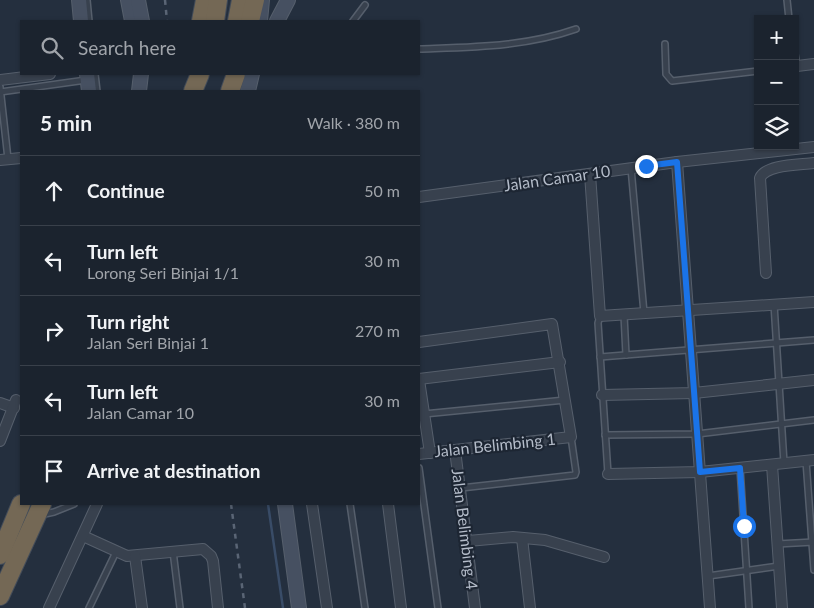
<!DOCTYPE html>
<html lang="en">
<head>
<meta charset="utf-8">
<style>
  body { margin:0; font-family:Lato,sans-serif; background:#242b36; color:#f1f3f6 }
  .controls { position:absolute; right:15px; top:15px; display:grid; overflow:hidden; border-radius:0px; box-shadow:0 1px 4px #0004 }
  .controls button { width:45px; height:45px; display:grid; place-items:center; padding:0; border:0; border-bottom:1px solid #39404a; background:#1b232e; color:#f1f3f6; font:25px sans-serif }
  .stop { position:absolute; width:15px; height:15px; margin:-11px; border:4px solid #1a73e8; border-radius:50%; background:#fff }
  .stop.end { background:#1a73e8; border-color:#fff; box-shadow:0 1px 5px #0008 }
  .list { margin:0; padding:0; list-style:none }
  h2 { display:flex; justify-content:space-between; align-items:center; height:65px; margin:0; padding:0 20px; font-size:21px }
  h2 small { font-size:16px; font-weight:400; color:#a0a4aa }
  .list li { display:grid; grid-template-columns:32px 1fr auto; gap:15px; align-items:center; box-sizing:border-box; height:70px; padding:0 20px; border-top:1px solid #39404a }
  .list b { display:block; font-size:19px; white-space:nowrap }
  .list p { margin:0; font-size:16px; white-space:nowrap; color:#a0a4aa }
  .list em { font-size:16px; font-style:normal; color:#a0a4aa }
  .icon { flex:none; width:28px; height:28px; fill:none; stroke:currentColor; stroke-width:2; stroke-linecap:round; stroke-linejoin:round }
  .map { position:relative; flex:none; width:814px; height:608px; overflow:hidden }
  .search { position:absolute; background:#1b232e; box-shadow:0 1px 4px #0004; left:20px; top:20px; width:400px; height:55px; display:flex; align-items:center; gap:12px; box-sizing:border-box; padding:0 18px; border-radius:0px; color:#a0a4aa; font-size:19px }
  .panel { position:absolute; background:#1b232e; box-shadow:0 1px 4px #0004; left:20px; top:90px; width:400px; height:415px; border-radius:0px }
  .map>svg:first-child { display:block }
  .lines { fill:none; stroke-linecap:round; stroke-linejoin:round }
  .stream { stroke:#394c67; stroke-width:2.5 }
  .lane-casing { stroke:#565f6c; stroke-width:8 }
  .street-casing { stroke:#565f6c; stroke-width:12 }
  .secondary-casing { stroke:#565f6c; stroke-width:16 }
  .highway-casing { stroke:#434c59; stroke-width:20 }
  .lane { stroke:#38414e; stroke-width:5 }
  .street { stroke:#38414e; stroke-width:10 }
  .secondary { stroke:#465061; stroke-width:14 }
  .highway { stroke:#746855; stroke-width:18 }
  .rail { stroke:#5a6575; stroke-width:2.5; stroke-dasharray:5 5; stroke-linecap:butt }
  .route { stroke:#1a73e8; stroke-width:6 }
  .labels { text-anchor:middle; stroke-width:4.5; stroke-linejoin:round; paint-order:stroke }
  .street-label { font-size:16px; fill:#b4bcc9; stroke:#1d2633 }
</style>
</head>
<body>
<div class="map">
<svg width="814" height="608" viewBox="0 0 814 608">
  <rect width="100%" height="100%" fill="#242f3e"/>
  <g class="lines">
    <path class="stream" d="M268,504L283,608"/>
    <defs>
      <g id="lane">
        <path d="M87,0L89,21"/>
        <path d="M787,0L789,19"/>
        <path d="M353,21L365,5"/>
        <path d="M665,44L666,74L672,81L758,71"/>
        <path d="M419,49C472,47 525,47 576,29"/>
        <path d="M795,54L797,66"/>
        <path d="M95,74L97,91"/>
        <path d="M0,87L8,159"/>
        <path d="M0,92L86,80"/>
        <path d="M631,168L644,313"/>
        <path d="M774,304L784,463"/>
        <path d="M624,315L626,355"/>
        <path d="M600,316L598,323L608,474"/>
        <path d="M600,357L814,340"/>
        <path d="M424,414L565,400"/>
        <path d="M605,435L697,434L814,420"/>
        <path d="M806,461L814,570"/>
        <path d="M419,468L438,608"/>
        <path d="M740,468L749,608"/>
        <path d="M461,488L575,475L576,472L571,437"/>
        <path d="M350,504L365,608"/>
        <path d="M40,515L54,512L74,504"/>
        <path d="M777,544L814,542"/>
        <path d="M173,551L180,608"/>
        <path d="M708,576L779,566"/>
        <path d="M89,608L116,552"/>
      </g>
      <g id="street">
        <path d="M797,66L814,64"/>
        <path d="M0,80L50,74"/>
        <path d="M0,160L21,158"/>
        <path d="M677,162L710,608"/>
        <path d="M590,174L600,316L814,302"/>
        <path d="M419,197L677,162L814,147"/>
        <path d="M766,273L760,178C766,164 800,165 814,163"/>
        <path d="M419,342L552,324L571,437L419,454"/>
        <path d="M419,379L560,362"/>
        <path d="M419,380L430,453"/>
        <path d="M602,395L694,393L814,380"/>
        <path d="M0,403L14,408"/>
        <path d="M0,441L16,400"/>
        <path d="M455,450L475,608"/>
        <path d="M772,465L782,608"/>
        <path d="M608,474L700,472L814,460"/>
        <path d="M312,504L327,608"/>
        <path d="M388,504L401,608"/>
        <path d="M83,536L127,556L203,549L211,556L213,561L218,608"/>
        <path d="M522,538L530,608"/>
        <path d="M468,541L513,537L545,540L604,557"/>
        <path d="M135,556L142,608"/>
        <path d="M49,608L97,504"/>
      </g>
      <g id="secondary">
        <path d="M79,0L81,21"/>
        <path d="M128,0L132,21"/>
        <path d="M138,0L142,21"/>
        <path d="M260,21L262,0"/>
        <path d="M277,21L288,0"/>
        <path d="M87,74L89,91"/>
        <path d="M139,91L141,74"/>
        <path d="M248,91L252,74"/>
        <path d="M285,504L299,608"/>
      </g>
      <g id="highway">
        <path d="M201,21L205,0"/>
        <path d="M215,21L218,0"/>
        <path d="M237,21L241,0"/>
        <path d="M250,21L255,0"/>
        <path d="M193,91L200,74"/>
        <path d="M230,91L236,74"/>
        <path d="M0,555L21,504"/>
        <path d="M0,596L42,504"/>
      </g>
    </defs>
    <use href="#lane" class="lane-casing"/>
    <use href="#street" class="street-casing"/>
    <use href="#secondary" class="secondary-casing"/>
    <use href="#highway" class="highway-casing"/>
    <use href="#lane" class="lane"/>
    <use href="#street" class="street"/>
    <use href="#secondary" class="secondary"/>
    <use href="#highway" class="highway"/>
    <g class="rail">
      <path d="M165,0L167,21"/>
      <path d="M231,504L245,608"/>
    </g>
  </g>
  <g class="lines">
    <path class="route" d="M646,166L677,162L700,472L740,468L744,526"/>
  </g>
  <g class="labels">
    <g class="street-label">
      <text transform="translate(557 178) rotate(-8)" y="6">Jalan Camar 10</text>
      <text transform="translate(495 445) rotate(-6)" y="6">Jalan Belimbing 1</text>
      <text transform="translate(465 529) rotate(83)" y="6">Jalan Belimbing 4</text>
    </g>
  </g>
</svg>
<div class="controls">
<button>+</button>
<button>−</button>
<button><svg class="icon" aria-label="layers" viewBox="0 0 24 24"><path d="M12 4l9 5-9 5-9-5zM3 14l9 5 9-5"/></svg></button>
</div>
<div class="stop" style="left:744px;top:526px"></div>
<div class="stop end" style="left:646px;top:166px"></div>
<div class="search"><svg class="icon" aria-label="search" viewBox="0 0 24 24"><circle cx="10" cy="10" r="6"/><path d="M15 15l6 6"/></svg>Search here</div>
<section class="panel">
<h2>5 min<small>Walk · 380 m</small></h2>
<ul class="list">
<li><svg class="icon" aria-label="ahead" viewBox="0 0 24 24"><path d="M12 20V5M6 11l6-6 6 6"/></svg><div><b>Continue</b></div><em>50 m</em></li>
<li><svg class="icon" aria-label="left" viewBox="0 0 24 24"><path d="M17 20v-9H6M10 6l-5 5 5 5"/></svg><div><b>Turn left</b><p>Lorong Seri Binjai 1/1</p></div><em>30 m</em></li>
<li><svg class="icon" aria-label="right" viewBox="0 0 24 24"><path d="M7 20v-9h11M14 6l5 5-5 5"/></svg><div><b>Turn right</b><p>Jalan Seri Binjai 1</p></div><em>270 m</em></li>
<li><svg class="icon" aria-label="left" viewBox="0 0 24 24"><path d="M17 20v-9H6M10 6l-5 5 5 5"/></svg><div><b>Turn left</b><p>Jalan Camar 10</p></div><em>30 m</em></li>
<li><svg class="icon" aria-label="arrive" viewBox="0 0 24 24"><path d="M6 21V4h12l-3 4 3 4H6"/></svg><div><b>Arrive at destination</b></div></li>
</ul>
</section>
</div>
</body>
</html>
